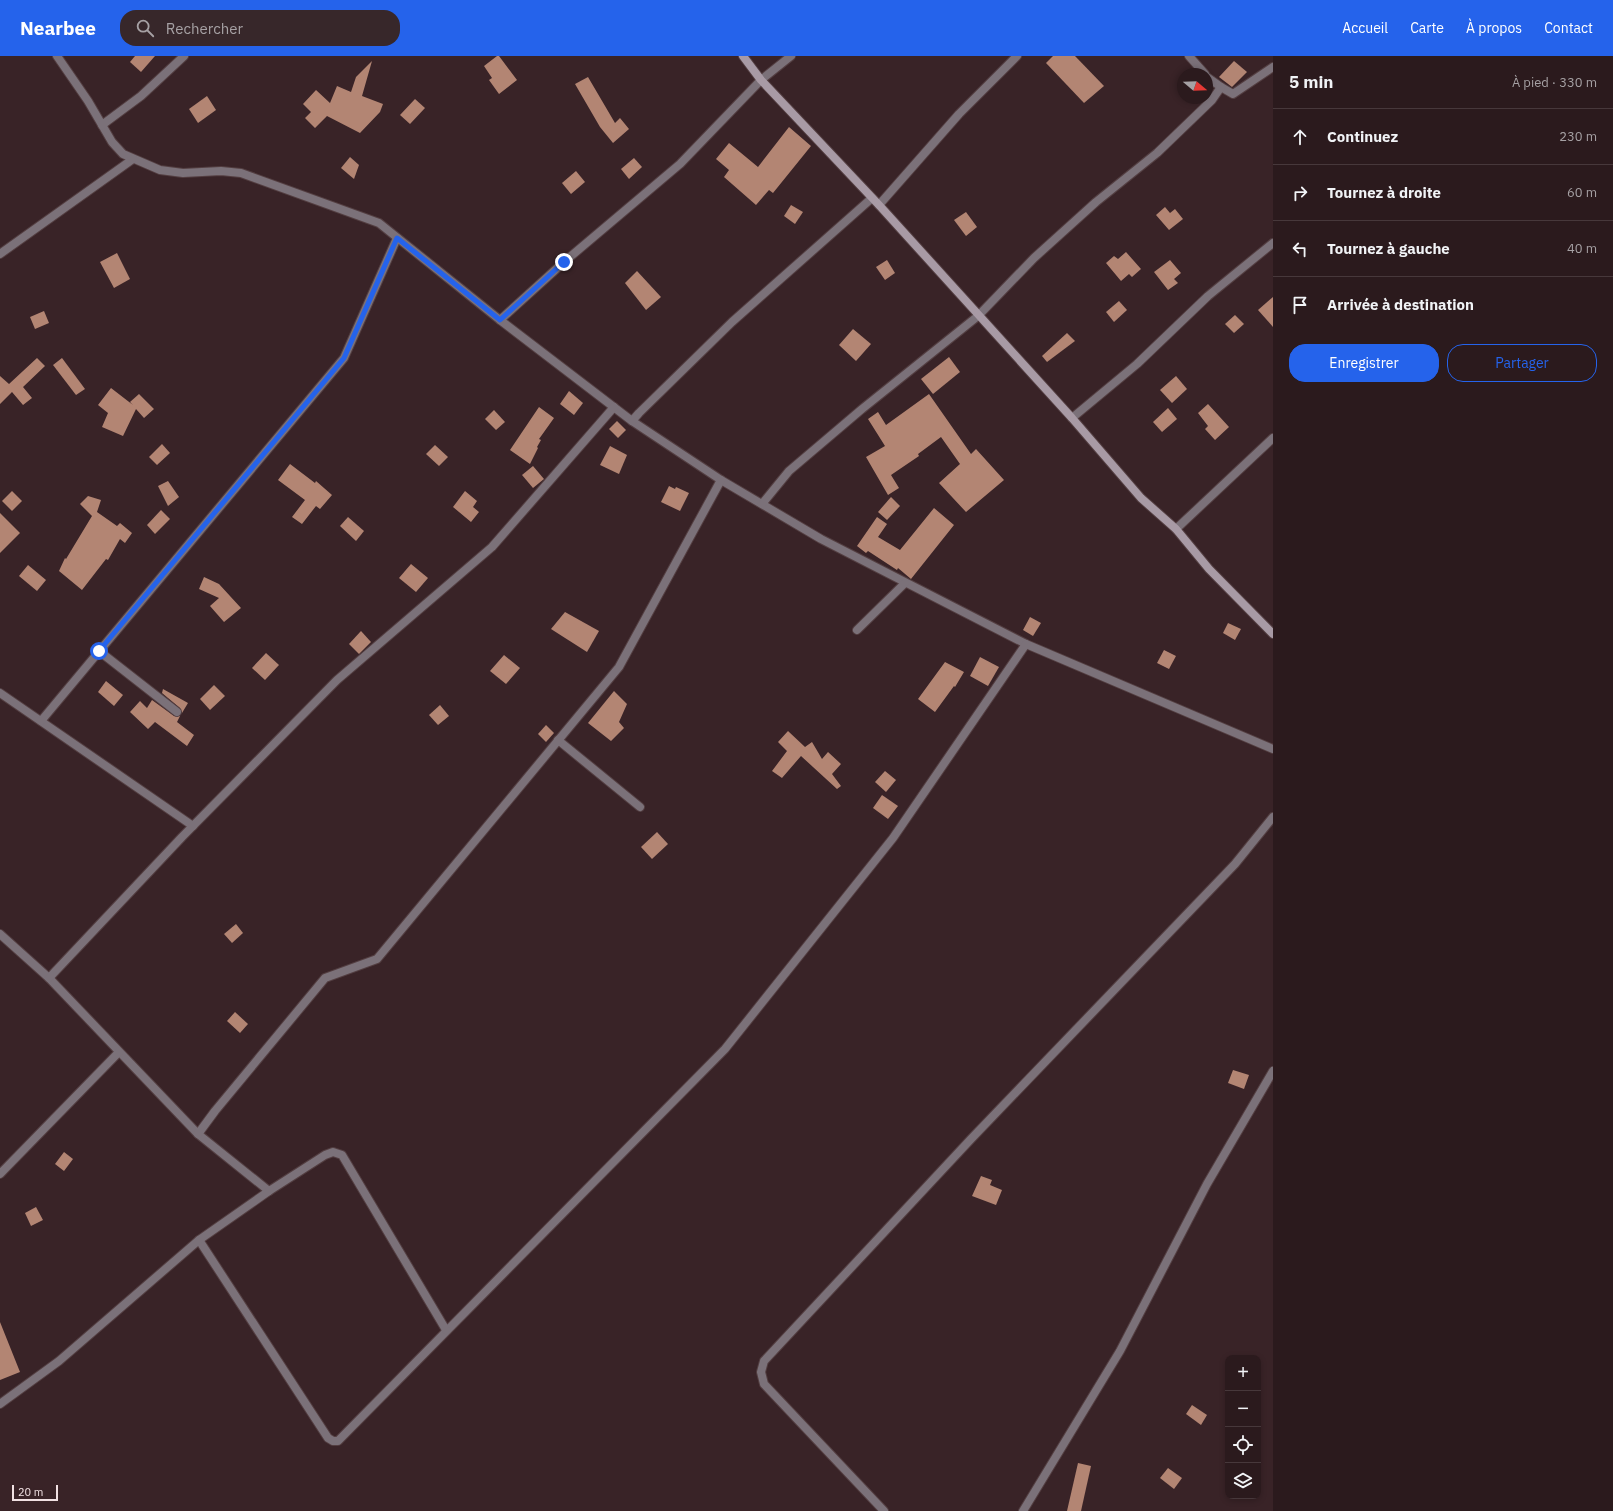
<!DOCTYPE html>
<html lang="fr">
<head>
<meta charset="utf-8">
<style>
  body { margin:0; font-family:"IBM Plex Sans",sans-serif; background:#37272a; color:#f1f3f6 }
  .controls { position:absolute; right:12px; bottom:12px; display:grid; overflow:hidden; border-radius:8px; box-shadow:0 2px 6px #0003 }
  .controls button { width:36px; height:36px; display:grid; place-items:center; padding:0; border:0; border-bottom:1px solid #47383b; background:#2b1a1d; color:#f1f3f6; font:20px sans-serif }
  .compass { position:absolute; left:1177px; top:12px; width:36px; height:36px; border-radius:50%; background:#2b1a1d; box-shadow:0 2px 6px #0003; rotate:109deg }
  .scale { position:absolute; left:12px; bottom:10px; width:46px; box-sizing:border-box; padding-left:4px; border:2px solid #f1e1e3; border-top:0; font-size:11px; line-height:14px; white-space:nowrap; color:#f1e1e3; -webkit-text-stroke:3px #392327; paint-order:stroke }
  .stop { position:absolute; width:12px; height:12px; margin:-9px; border:3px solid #2563eb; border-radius:50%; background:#fff }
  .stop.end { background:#2563eb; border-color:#fff; box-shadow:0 1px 4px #0008 }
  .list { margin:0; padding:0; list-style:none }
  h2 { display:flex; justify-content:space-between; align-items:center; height:52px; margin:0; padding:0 16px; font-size:17px }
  h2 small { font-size:13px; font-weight:400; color:#a6a1a4 }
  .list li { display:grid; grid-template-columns:26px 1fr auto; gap:12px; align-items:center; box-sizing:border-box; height:56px; padding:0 16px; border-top:1px solid #47383b }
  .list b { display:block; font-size:15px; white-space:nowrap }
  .list em { font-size:13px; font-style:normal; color:#a6a1a4 }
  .actions { display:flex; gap:8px; padding:12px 16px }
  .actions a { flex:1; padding:9px 0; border:1px solid #2563eb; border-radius:16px; text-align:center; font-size:14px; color:#2563eb }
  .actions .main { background:#2563eb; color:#fff }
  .icon { flex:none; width:22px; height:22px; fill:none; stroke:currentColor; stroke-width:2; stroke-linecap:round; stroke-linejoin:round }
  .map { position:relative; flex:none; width:1273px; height:1455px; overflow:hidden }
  header { display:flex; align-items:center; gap:24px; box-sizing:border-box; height:56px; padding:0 20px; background:#2563eb; color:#fff }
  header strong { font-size:19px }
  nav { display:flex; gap:22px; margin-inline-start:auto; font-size:14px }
  .search { width:280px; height:36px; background:#37272a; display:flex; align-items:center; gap:10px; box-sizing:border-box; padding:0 14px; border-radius:16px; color:#a6a1a4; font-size:15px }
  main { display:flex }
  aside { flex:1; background:#2b1a1d }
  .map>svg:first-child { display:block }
  .building { fill:#b38573 }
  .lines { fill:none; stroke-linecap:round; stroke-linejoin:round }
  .street-casing { stroke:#533e41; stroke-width:10 }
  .secondary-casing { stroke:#533e41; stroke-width:10 }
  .street { stroke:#7b7179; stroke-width:8 }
  .secondary { stroke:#a89aa5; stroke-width:8 }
  .route { stroke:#2563eb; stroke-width:5 }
</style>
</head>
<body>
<header>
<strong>Nearbee</strong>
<div class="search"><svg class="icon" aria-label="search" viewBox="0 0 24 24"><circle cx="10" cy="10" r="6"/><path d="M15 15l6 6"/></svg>Rechercher</div>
<nav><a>Accueil</a><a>Carte</a><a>À propos</a><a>Contact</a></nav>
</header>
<main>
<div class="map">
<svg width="1273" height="1455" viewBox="0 0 1273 1455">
  <rect width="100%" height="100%" fill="#392327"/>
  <g class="building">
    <path d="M135,0H155L141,16L130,6Z"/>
    <path d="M497,0H499L517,24L499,38L489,24L492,22L484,10Z"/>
    <path d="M1053,0H1075L1104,30L1084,47L1046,7Z"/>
    <path d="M372,5L362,40L383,48L380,56L360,77L327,60L315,72L305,62L311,56L303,48L316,34L330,47L337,30L351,36L356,21Z"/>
    <path d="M1234,5L1247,16L1232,31L1219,21Z"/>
    <path d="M588,21L615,67L620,62L629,73L613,87L600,71L575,28Z"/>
    <path d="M207,40L216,54L198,67L189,53Z"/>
    <path d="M415,43L425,52L410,68L400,59Z"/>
    <path d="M789,71L811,90L773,137L769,134L756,149L724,121L729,114L716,103L729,87L758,111Z"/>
    <path d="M350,101L359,109L354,123L341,112Z"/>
    <path d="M634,102L642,111L629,123L621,113Z"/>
    <path d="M576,115L585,126L571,138L562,127Z"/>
    <path d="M791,149L803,156L795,168L784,160Z"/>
    <path d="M1165,151L1170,157L1175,153L1183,163L1169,174L1156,159Z"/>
    <path d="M966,156L977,171L966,180L954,164Z"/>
    <path d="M1126,196L1141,213L1132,221L1129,218L1121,225L1106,207L1114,200L1118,203Z"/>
    <path d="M117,197L130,223L114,232L100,206Z"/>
    <path d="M887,204L895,217L885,224L876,211Z"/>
    <path d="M1170,204L1181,217L1174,223L1178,227L1168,234L1154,216Z"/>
    <path d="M637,215L661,241L646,254L625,227Z"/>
    <path d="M1273,241V271L1258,254Z"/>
    <path d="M1119,245L1127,254L1114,266L1106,256Z"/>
    <path d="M44,255L49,267L35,273L30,261Z"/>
    <path d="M1235,259L1244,268L1234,277L1225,268Z"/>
    <path d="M853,273L871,288L856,305L839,289Z"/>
    <path d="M1067,277L1075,285L1047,306L1042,300Z"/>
    <path d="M949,301L960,316L933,338L921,323Z"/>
    <path d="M37,302L45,310L23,331L32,342L23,349L12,336L0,348V320L9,328Z"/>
    <path d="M62,302L85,333L76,339L53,309Z"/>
    <path d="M1176,320L1187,333L1172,347L1160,334Z"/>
    <path d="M111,332L133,349L130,346L139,338L154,353L144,362L136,353L123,380L102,371L108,357L98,349Z"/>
    <path d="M569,335L583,347L574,359L560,348Z"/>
    <path d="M929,338L971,398L976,393L1004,424L966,456L939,427L960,408L941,381L918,398L919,400L891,419L899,432L888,439L866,401L885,390L868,363L878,356L886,369Z"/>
    <path d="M1208,348L1229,371L1215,384L1205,373L1208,370L1198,357Z"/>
    <path d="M539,351L554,362L539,383L541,384L537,391L538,392L530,408L510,394Z"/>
    <path d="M1168,352L1177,363L1162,376L1153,366Z"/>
    <path d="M494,354L505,366L496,374L485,363Z"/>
    <path d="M617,365L626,374L618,382L609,373Z"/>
    <path d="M162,388L170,397L157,409L149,401Z"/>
    <path d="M435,389L448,401L439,410L426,398Z"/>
    <path d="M610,390L627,399L619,418L600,409Z"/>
    <path d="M290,408L315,427L316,425L332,439L320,453L316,450L302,468L292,461L305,444L278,424Z"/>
    <path d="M533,410L544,423L533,432L522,419Z"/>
    <path d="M168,425L179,441L168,450L158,430Z"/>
    <path d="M669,430L675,433L676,431L689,437L680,455L661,446Z"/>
    <path d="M12,435L22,445L12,455L2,445Z"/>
    <path d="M465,435L477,445L473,451L479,456L471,466L453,451Z"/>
    <path d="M88,440L101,444L97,456L117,470L120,467L132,477L125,487L120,483L108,504L106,503L82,534L59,515L65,502L66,503L92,460L80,448Z"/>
    <path d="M891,441L900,450L887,464L878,456Z"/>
    <path d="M934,452L954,469L911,523L898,512L897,514L868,495L866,497L857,490L877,461L887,468L878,481L900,494Z"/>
    <path d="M161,454L170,463L155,478L147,469Z"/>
    <path d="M0,457L20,477L0,497Z"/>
    <path d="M348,461L364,475L356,485L340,470Z"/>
    <path d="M411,508L428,522L416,536L399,522Z"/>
    <path d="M28,509L46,524L37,535L19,520Z"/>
    <path d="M204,521L219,528L241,552L224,566L210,550L219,542L199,533Z"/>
    <path d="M565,556L599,575L587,596L551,573Z"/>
    <path d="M1030,561L1041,567L1033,580L1023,574Z"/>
    <path d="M1228,567L1241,573L1235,584L1223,577Z"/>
    <path d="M361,575L371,586L359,598L349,588Z"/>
    <path d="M1164,594L1176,600L1169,613L1157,607Z"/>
    <path d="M266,597L279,609L265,624L252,612Z"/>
    <path d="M504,599L520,612L506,628L490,615Z"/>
    <path d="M980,601L999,611L988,630L970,620Z"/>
    <path d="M945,606L964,616L955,631L954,630L935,656L918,643Z"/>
    <path d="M106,625L123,639L114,650L98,636Z"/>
    <path d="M214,629L225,640L210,654L200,643Z"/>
    <path d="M163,633L188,647L182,657L180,652L162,637Z"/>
    <path d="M614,635L627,648L619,666L624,672L611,685L588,667Z"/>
    <path d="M152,644L174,660H180L177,666L194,679L187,690L155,666L148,673L130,656L140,645L147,652Z"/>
    <path d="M440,649L449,660L438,669L429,659Z"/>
    <path d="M546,669L554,677L546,686L538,678Z"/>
    <path d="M788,675L805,691L812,686L822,703L828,696L841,708L832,718L841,730L837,733L801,700L782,722L772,715L787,695L778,686Z"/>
    <path d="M885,715L896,724L886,736L875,726Z"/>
    <path d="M882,739L898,750L888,763L873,752Z"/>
    <path d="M657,776L668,788L652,803L641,791Z"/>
    <path d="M236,868L243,877L232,887L224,878Z"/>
    <path d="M235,956L248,968L240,977L227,965Z"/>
    <path d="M1233,1014L1249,1019L1244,1033L1228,1027Z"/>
    <path d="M64,1096L73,1103L64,1115L55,1108Z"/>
    <path d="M981,1120L992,1124L990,1129L1002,1134L996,1149L972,1140Z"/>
    <path d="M36,1151L43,1164L31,1170L25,1157Z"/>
    <path d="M0,1266L20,1316L0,1324Z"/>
    <path d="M1192,1349L1207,1359L1201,1369L1186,1358Z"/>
    <path d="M1078,1407L1091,1410L1081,1455H1067Z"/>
    <path d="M1168,1412L1182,1422L1174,1433L1160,1422Z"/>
  </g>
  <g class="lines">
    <defs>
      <g id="street">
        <path d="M57,0L88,45L112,86L123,98L160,114L183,117L221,115L241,117L379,167L500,264L632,365L721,424L821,483L1026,588L1273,693"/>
        <path d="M1189,0L1205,18"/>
        <path d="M1207,21L1221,31L1233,38L1273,11"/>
        <path d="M102,69L141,40L184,0"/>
        <path d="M879,149L959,58L1017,0"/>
        <path d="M0,198L133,103"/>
        <path d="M500,264L564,206L680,108L761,24L791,0"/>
        <path d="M1072,362L1137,308L1208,240L1273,187"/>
        <path d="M632,365L639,357L732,266L872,142"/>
        <path d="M762,448L789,415L862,353L978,260L1034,202L1096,146L1157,97L1212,44L1221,31"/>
        <path d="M1176,473L1273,382"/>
        <path d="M857,574L905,527"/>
        <path d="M99,595L177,656"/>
        <path d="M0,637L193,770"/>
        <path d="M41,665L344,302L397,182"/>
        <path d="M558,684L640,751"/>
        <path d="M0,878L49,922L198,1078L269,1135"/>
        <path d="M49,922L182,781L337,624L492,491L614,351"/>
        <path d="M198,1078L215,1055L325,922L377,903L619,611L721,424"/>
        <path d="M0,1118L119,996"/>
        <path d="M199,1184L328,1382L333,1385H338L725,993L893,782L1026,588"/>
        <path d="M0,1348L59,1305L199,1184L269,1135L325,1099L333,1096L342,1099L446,1274"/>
        <path d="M884,1455L764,1328L761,1316L764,1305L971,1083L1235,808L1273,761"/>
        <path d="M1023,1455L1120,1295L1207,1128L1273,1015"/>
      </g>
      <path id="secondary" d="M743,0L761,24L879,149L1072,362L1141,442L1176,473L1209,513L1273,578"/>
    </defs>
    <use href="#street" class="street-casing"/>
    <use href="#secondary" class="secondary-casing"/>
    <use href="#street" class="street"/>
    <use href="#secondary" class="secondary"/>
  </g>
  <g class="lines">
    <path class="route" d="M99,595L344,302L397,182L500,264L564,206"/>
  </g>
</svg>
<div class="controls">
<button>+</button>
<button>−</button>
<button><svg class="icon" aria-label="locate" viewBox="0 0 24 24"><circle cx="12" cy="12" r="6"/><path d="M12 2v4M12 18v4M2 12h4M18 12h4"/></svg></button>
<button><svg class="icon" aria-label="layers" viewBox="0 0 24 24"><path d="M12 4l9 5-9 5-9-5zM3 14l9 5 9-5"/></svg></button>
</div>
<svg class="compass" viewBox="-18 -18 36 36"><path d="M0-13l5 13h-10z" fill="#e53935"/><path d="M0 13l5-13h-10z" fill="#a6a1a4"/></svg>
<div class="scale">20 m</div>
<div class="stop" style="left:99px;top:595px"></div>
<div class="stop end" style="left:564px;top:206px"></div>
</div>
<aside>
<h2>5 min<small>À pied · 330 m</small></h2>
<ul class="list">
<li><svg class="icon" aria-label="ahead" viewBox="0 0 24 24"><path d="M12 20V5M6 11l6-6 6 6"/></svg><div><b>Continuez</b></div><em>230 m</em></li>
<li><svg class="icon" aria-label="right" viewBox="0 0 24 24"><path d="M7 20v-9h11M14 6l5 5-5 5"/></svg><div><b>Tournez à droite</b></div><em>60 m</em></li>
<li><svg class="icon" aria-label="left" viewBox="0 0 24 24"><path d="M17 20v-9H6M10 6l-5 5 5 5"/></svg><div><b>Tournez à gauche</b></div><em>40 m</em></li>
<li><svg class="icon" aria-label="arrive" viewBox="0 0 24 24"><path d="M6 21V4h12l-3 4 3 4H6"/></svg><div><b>Arrivée à destination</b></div></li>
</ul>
<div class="actions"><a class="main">Enregistrer</a><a>Partager</a></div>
</aside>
</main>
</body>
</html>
